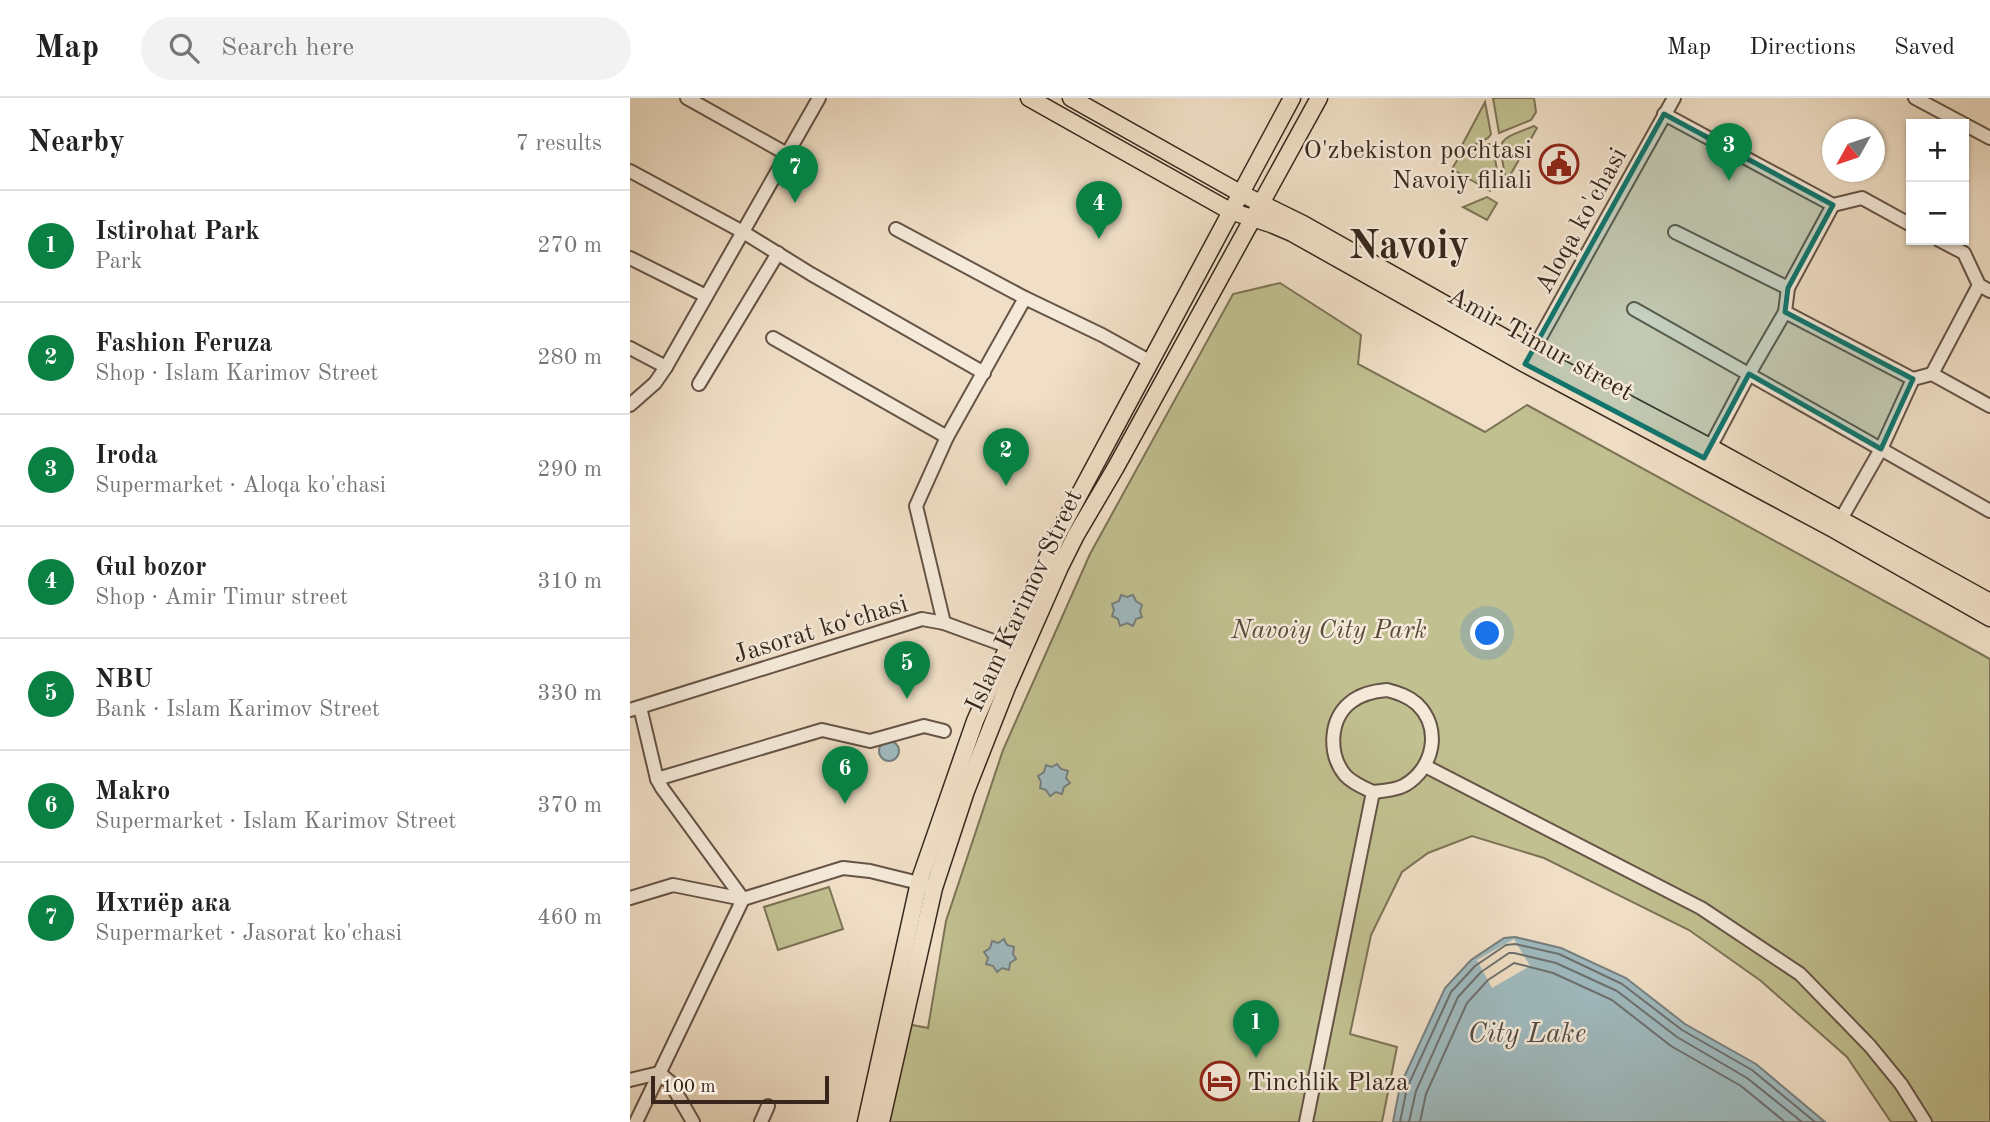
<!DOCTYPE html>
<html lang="en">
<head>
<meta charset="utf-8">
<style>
  body { margin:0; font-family:"Old Standard TT",serif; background:#f2f2f2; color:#222 }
  .controls { position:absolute; right:21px; top:21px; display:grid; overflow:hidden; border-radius:0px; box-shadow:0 2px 5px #0004 }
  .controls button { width:63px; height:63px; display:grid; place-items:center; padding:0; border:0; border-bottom:2px solid #e0e0e0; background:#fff; color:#222; font:35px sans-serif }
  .compass { position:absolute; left:1192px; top:21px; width:63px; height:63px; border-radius:50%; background:#fff; box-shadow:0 2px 5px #0004; rotate:230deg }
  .scale { position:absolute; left:21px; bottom:18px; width:178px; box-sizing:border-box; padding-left:7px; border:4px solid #38261c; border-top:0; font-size:19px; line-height:24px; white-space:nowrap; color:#38261c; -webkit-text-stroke:5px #f5eada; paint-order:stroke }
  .you { position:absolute; left:858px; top:536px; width:24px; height:24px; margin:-18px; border:5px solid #fff; border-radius:50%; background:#1a73e8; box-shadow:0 0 0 10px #1a73e833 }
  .badge { display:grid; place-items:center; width:46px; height:46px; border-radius:50%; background:#0b8043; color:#fff; font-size:23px; font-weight:700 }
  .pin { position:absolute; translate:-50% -58px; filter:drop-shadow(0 2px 4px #0008) }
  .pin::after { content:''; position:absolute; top:37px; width:24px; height:21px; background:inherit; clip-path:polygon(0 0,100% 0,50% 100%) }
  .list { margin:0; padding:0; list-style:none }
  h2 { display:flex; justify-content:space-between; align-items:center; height:91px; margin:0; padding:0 28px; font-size:30px }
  h2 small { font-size:23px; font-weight:400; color:#767676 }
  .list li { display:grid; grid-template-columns:46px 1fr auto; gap:21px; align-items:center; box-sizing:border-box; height:112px; padding:0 28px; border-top:2px solid #e0e0e0 }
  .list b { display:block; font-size:26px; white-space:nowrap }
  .list p { margin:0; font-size:23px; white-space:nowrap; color:#767676 }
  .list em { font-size:23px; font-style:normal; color:#767676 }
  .icon { flex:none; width:38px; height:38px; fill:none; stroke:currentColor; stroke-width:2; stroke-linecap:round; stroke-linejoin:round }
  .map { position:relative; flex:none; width:1360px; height:1024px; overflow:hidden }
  header { display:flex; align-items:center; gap:42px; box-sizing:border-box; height:98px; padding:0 35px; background:#fff; border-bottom:2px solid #e0e0e0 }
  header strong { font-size:33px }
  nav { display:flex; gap:38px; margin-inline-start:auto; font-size:24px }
  .search { width:490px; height:63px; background:#f2f2f2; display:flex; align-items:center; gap:18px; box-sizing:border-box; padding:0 24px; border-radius:38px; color:#767676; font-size:26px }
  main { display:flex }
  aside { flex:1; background:#fff }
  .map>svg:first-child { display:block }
  .green { fill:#c1c090; stroke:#7c7356; stroke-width:2 }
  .water { fill:#9fbabf; stroke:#767f7e; stroke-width:2 }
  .pier { fill:#f0dfc6 }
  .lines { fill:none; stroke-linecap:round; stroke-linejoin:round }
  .shore { stroke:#6c706e; stroke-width:2 }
  .minor-casing { stroke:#665446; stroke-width:16 }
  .major-casing { stroke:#38261c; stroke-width:19 }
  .minor { stroke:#f5eada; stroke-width:12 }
  .major { stroke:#f0dfc6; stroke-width:16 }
  .marked { fill:#0f766e; fill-opacity:0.2; stroke:#0f766e; stroke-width:5; stroke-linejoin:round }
  .labels { text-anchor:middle; stroke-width:5; stroke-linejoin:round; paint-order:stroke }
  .poi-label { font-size:26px; fill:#38261c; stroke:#f5eada; text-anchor:end }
  .street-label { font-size:26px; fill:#38261c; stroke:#f5eada }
  .park-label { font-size:26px; font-style:italic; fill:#5a4c39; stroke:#f5eada }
  .water-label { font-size:28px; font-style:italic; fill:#524b45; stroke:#f5eada }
  .town-label { font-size:40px; font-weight:bold; fill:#38261c; stroke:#f5eada }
</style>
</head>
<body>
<header>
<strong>Map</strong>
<div class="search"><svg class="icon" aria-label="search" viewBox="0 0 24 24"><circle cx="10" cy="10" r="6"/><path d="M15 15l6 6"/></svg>Search here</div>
<nav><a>Map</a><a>Directions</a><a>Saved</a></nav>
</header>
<main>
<aside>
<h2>Nearby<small>7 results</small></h2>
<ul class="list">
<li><span class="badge">1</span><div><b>Istirohat Park</b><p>Park</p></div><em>270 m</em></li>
<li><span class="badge">2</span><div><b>Fashion Feruza</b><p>Shop · Islam Karimov Street</p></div><em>280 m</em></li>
<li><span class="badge">3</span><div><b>Iroda</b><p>Supermarket · Aloqa ko'chasi</p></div><em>290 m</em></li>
<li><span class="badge">4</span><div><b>Gul bozor</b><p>Shop · Amir Timur street</p></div><em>310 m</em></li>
<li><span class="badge">5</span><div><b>NBU</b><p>Bank · Islam Karimov Street</p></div><em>330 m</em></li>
<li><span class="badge">6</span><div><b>Makro</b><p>Supermarket · Islam Karimov Street</p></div><em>370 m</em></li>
<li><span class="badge">7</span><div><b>Ихтиёр ака</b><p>Supermarket · Jasorat ko'chasi</p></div><em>460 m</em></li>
</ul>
</aside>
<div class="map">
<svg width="1360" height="1024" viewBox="0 0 1360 1024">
  <rect width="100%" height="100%" fill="#f0dfc6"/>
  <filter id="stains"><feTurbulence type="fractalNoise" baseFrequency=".00286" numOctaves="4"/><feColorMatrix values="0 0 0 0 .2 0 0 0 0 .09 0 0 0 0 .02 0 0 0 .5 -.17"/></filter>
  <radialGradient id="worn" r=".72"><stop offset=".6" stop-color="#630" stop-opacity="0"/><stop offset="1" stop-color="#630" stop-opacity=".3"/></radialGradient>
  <g class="green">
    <path d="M863,0H904L906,14L901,22L869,35Z"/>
    <path d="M855,4L861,36L858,40L833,53L830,51Z"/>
    <path d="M904,28L907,30L878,81L875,79C869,38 865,44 904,28Z"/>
    <path d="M859,46L863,48L868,79L860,93L822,71L829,59Z"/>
    <path d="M857,99L867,105L857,122L833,109Z"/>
    <path d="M650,185L731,237L728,266L855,334L897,307L1360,561V1024H1261L1217,959L1131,883L1059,832L914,760L842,738L798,755L772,774L741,837L720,936L767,949L752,1024H256L277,926L298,930L316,823L373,652L460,456L603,196Z"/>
    <path d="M199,789L213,831L148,852L134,809Z"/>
  </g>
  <g class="water">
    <path d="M491,497L497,499L503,497L506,503L512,507L510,513L512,519L506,521L503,528L497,525L490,528L488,521L482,518L484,512L482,506L489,503Z"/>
    <circle cx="259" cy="653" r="10"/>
    <path d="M427,666L431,671L438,673L436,680L440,685L434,689L432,696L426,694L420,698L416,692L410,690L411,684L408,678L414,674L416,667L422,669Z"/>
    <path d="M885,839L931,850L996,880L1055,926L1126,966L1195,1024H763L770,988L815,890L841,862L874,840Z"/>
    <path d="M374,841L377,847L384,849L383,856L386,861L380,865L379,872L372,870L367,874L363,868L356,866L358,860L354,854L360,850L362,843L368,845Z"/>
  </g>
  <path class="pier" d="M884,841L900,868L862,890L847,862Z"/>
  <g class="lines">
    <g class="shore">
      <path d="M770,1024L777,990L821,894L845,868L876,847L885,846L929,856L992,886L1052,932L1122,972L1185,1024"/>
      <path d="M779,1024L786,993L828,899L851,874L879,855H884L926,865L987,893L1047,939L1117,980L1172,1024"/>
      <path d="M790,1024L796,996L837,905L858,882L884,865L923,875L982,902L1041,948L1111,988L1155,1024"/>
    </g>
    <defs>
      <g id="minor">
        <path d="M57,0L157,56"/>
        <path d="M1285,0L1360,40"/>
        <path d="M1034,16L1203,107L1232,100L1281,127"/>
        <path d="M0,73L113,134L181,176L354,275"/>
        <path d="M266,131L395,200"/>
        <path d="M1045,134L1158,190L1155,214L1283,281L1302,276L1360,308"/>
        <path d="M1309,142L1334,155L1349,187L1360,193"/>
        <path d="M0,160L76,198"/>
        <path d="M1158,190L1203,107"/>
        <path d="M1004,211L1360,413"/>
        <path d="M143,240L317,339"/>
        <path d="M0,250L36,269"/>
        <path d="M897,263L1044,0"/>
        <path d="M1302,276L1349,187"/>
        <path d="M69,286L148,155"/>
        <path d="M0,307L25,285L36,269L189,0"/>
        <path d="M1076,357L1119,276L1155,214"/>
        <path d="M1207,428L1251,351L1283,281"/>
        <path d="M314,525L286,408L317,339L395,200L472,237L521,264"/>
        <path d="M757,592C768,595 778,598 787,606C812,630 804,670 775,687C767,692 753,693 743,694C734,690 722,685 715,677C698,656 699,621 721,604C731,596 745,593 757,592Z"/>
        <path d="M10,609L27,681L32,690L113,801"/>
        <path d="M0,612L292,521L314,525L385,551"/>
        <path d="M795,668L1071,810L1170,876L1240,948L1271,986L1295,1024"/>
        <path d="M27,681L192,632L240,643L294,628L314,633"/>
        <path d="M0,800L43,787L113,801L213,770L240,773L297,787"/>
        <path d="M0,982L29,975L40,984L63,1024"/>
        <path d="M6,1024L113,801"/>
        <path d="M131,1024L138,1008"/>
        <path d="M676,1024L743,694"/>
      </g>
      <g id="major">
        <path d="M399,0L600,113L641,126L662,135L895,266L1205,432L1360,520"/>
        <path d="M441,0L610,95L673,126L902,255L1080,349L1360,504"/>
        <path d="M236,1024L289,784L345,623L427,438L662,0"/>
        <path d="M251,1024L304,790L336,693L377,589L430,469L446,437L486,369L689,0"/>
      </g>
    </defs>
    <use href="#minor" class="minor-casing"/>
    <use href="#major" class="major-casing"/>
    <use href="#minor" class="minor"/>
    <use href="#major" class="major"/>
  </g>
  <path class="marked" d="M1034,16L1203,107L1158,190L1155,214L1283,281L1251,351L1119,276L1074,360L895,266Z"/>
  <defs>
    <symbol id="civic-ring" viewBox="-11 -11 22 22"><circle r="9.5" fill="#f5eada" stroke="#8f2418" stroke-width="1.5"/><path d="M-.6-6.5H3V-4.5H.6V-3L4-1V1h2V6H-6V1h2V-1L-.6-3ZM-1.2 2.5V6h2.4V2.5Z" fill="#8f2418"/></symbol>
    <symbol id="hotel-ring" viewBox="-11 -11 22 22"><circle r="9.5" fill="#f5eada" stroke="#8f2418" stroke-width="1.5"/><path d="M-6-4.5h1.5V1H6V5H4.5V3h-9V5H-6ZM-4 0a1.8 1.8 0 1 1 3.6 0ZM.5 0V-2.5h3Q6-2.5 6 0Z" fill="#8f2418"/></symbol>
  </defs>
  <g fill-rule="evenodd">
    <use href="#civic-ring" x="907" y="44" width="44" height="44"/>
    <use href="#hotel-ring" x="568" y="961" width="44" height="44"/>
  </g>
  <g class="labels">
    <g class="poi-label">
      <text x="902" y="60">O'zbekiston pochtasi<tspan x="902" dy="30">Navoiy filiali</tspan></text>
      <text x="617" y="992" text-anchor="start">Tinchlik Plaza</text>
    </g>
    <g class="street-label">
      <text transform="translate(950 122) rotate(-61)" y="9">Aloqa ko'chasi</text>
      <text transform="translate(911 245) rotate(29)" y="9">Amir Timur street</text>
      <text transform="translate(393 502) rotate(-65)" y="9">Islam Karimov Street</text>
      <text transform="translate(190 530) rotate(-17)" y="9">Jasorat ko‘chasi</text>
    </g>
    <g class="park-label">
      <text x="699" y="540">Navoiy City Park</text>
    </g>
    <g class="water-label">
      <text x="897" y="944">City Lake</text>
    </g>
    <g class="town-label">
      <text x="779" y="160">Navoiy</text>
    </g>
  </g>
  <rect width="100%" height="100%" filter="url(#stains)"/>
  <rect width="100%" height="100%" fill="url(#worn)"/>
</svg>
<div class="controls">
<button>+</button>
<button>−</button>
</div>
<svg class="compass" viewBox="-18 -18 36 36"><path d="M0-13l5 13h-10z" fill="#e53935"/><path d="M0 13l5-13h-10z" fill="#767676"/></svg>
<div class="scale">100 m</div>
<div class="you"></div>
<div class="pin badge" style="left:626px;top:960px">1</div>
<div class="pin badge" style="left:376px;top:388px">2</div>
<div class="pin badge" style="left:1099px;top:83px">3</div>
<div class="pin badge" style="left:469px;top:141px">4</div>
<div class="pin badge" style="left:277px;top:601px">5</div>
<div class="pin badge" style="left:215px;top:706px">6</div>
<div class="pin badge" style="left:165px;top:105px">7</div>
</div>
</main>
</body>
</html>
